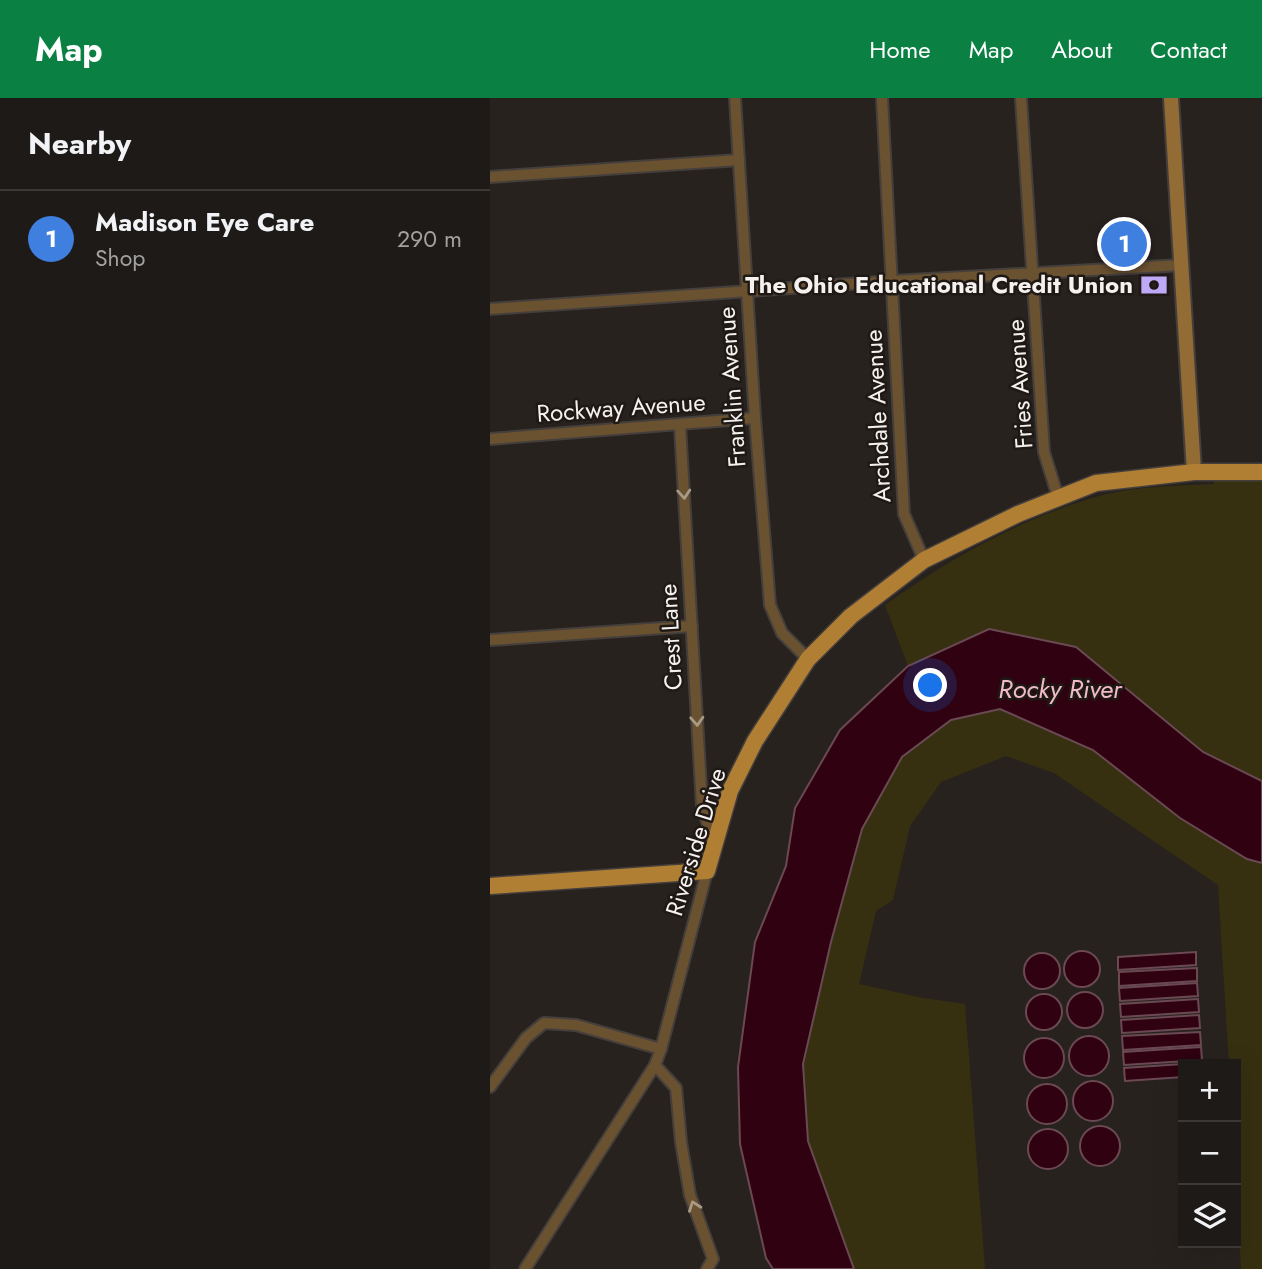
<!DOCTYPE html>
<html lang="en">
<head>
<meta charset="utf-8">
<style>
  body { margin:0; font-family:Jost,sans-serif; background:#262320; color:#f1f3f6 }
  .controls { position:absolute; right:21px; bottom:21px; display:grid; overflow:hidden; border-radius:0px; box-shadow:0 7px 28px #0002 }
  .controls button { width:63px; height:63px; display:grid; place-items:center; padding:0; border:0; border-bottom:2px solid #3c3836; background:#1e1a17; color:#f1f3f6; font:35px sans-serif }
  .you { position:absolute; left:441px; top:588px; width:24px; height:24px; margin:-18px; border:5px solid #fff; border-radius:50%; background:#1a73e8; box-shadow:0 0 0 10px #1a73e833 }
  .badge { display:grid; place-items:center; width:46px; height:46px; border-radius:50%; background:#0b8043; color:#fff; font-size:23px; font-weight:700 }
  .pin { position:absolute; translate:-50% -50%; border:4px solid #fff; box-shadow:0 2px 7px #0006 }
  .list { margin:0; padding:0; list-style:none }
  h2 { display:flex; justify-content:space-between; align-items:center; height:91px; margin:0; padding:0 28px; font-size:30px }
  h2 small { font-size:23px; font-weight:400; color:#a1a1a1 }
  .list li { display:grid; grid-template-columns:46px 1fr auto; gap:21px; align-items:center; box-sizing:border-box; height:98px; padding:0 28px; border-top:2px solid #3c3836 }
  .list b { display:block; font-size:26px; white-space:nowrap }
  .list p { margin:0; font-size:23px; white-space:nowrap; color:#a1a1a1 }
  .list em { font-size:23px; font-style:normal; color:#a1a1a1 }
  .icon { flex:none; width:38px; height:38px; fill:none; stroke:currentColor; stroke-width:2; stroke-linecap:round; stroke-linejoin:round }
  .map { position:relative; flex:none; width:772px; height:1171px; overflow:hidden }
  header { display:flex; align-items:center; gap:42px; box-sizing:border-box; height:98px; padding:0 35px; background:#0b8043; color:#fff }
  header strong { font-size:33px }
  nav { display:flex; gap:38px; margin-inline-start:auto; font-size:24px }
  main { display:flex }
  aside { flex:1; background:#1e1a17 }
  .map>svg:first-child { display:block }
  .green { fill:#363011 }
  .water { fill:#2f0111; stroke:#6a4953; stroke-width:2 }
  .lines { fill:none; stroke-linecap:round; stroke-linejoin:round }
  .street-casing { stroke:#453f3c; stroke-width:14 }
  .secondary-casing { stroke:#453f3c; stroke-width:18 }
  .primary-casing { stroke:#453f3c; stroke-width:19 }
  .street { stroke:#6a5231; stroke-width:10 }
  .secondary { stroke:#926c34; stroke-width:14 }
  .primary { stroke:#b07f34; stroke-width:16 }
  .oneway { stroke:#a99a86 }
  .labels { text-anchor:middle; stroke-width:5; stroke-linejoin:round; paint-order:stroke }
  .poi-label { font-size:24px; font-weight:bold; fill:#f5f1ee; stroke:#1f1916; text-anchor:end }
  .street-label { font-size:24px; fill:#f5f1ee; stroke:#1f1916 }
  .water-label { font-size:26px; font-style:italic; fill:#f0bbc6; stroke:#1f1916 }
</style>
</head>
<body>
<header>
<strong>Map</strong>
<nav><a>Home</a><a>Map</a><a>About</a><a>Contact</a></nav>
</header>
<main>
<aside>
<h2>Nearby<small></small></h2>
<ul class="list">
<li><span class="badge" style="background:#3f7fe0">1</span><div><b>Madison Eye Care</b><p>Shop</p></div><em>290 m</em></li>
</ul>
</aside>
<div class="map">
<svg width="772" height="1171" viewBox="0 0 772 1171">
  <rect width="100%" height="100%" fill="#28221f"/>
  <path class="green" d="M724,375H772V1171H751L746,1081V966H739L728,787L564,675L516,658L451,684L420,728L403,802L386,813L369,886L433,900L475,906L495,1171H364L318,1043L313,966L341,844L372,731L412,659L461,622L510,611L603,652L690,720L720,657L499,531L418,568L395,507C461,460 533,419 613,397C649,388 687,388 724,386Z"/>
  <g class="water">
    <path d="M499,531L586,549L713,654L772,683V765L757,761L690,720L603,652L510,611L461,622L412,659L372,731L341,844L313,966L318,1043L364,1171H283L276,1160L250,1046L248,969L265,844L296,768L305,710L350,632L418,568Z"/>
    <circle cx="592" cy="871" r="18"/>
    <path d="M706,854V867L628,872V859Z"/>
    <circle cx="552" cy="873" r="18"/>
    <path d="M707,870V883L629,888V874Z"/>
    <path d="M707,885L708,898L630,903L629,890Z"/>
    <circle cx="595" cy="912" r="18"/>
    <circle cx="554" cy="914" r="18"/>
    <path d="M708,901L709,914L631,919L630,906Z"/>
    <path d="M709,917L710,930L632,935L631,922Z"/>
    <path d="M710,934L711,947L633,952L632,938Z"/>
    <circle cx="599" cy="958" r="20"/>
    <circle cx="554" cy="960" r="20"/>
    <path d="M711,949L712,962L634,967L633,954Z"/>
    <path d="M693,966V979L635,983L634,970Z"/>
    <circle cx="603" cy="1003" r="20"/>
    <circle cx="557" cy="1006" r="20"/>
    <circle cx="610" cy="1048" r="20"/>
    <circle cx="558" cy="1051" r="20"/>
  </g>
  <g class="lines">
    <defs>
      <g id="street">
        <path d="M245,0L265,320L280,507L292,535L318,561"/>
        <path d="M392,0L414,416L434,462"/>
        <path d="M531,0L554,354L568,399"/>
        <path d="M0,79L249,62"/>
        <path d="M0,211L402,183L692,167"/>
        <path d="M190,328L212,708L224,746"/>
        <path d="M0,341L265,320"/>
        <path d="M0,542L202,528"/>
        <path d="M165,967L186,990L191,1044L200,1097L223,1161L217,1171"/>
        <path d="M0,989L36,940L54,925L86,927L171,951"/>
        <path d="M35,1171L165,967L171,951L217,773"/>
      </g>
      <path id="secondary" d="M681,0L704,374"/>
      <path id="primary" d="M0,788L217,773L240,693L265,643L318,561L361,518L434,462L528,416L606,385L704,374H772"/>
    </defs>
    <use href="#street" class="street-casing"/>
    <use href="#secondary" class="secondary-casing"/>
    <use href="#primary" class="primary-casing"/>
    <use href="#street" class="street"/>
    <use href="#secondary" class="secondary"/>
    <use href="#primary" class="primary"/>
  </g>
  <defs><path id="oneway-chevron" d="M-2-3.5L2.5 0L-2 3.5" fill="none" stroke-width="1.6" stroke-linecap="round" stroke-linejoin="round" transform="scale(1.75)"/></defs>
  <g class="oneway">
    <use href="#oneway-chevron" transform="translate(194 396) rotate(86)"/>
    <use href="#oneway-chevron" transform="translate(207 623) rotate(87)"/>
    <use href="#oneway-chevron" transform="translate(204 1108) rotate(-110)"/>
  </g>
  <defs>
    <symbol id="bank-bare" viewBox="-9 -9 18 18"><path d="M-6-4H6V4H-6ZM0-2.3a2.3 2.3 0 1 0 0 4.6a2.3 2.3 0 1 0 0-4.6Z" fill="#bda9f5" stroke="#1f1916" stroke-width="2.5" paint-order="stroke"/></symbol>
  </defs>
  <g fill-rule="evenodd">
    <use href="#bank-bare" x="645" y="168" width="38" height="38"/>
  </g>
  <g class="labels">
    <g class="poi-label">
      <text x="643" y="195">The Ohio Educational Credit Union</text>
    </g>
    <g class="street-label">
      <text transform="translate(530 286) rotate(-94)" y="8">Fries Avenue</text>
      <text transform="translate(242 289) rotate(-94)" y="8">Franklin Avenue</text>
      <text transform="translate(131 310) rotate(-4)" y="8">Rockway Avenue</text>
      <text transform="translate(388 318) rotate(-93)" y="8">Archdale Avenue</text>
      <text transform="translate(181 539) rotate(-93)" y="8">Crest Lane</text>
      <text transform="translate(206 744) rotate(-73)" y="8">Riverside Drive</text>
    </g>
    <g class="water-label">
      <text x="570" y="600">Rocky River</text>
    </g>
  </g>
</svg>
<div class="controls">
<button>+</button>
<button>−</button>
<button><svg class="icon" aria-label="layers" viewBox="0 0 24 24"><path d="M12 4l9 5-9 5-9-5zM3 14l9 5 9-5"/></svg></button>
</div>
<div class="you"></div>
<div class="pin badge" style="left:634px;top:146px;background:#3f7fe0">1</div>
</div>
</main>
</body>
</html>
